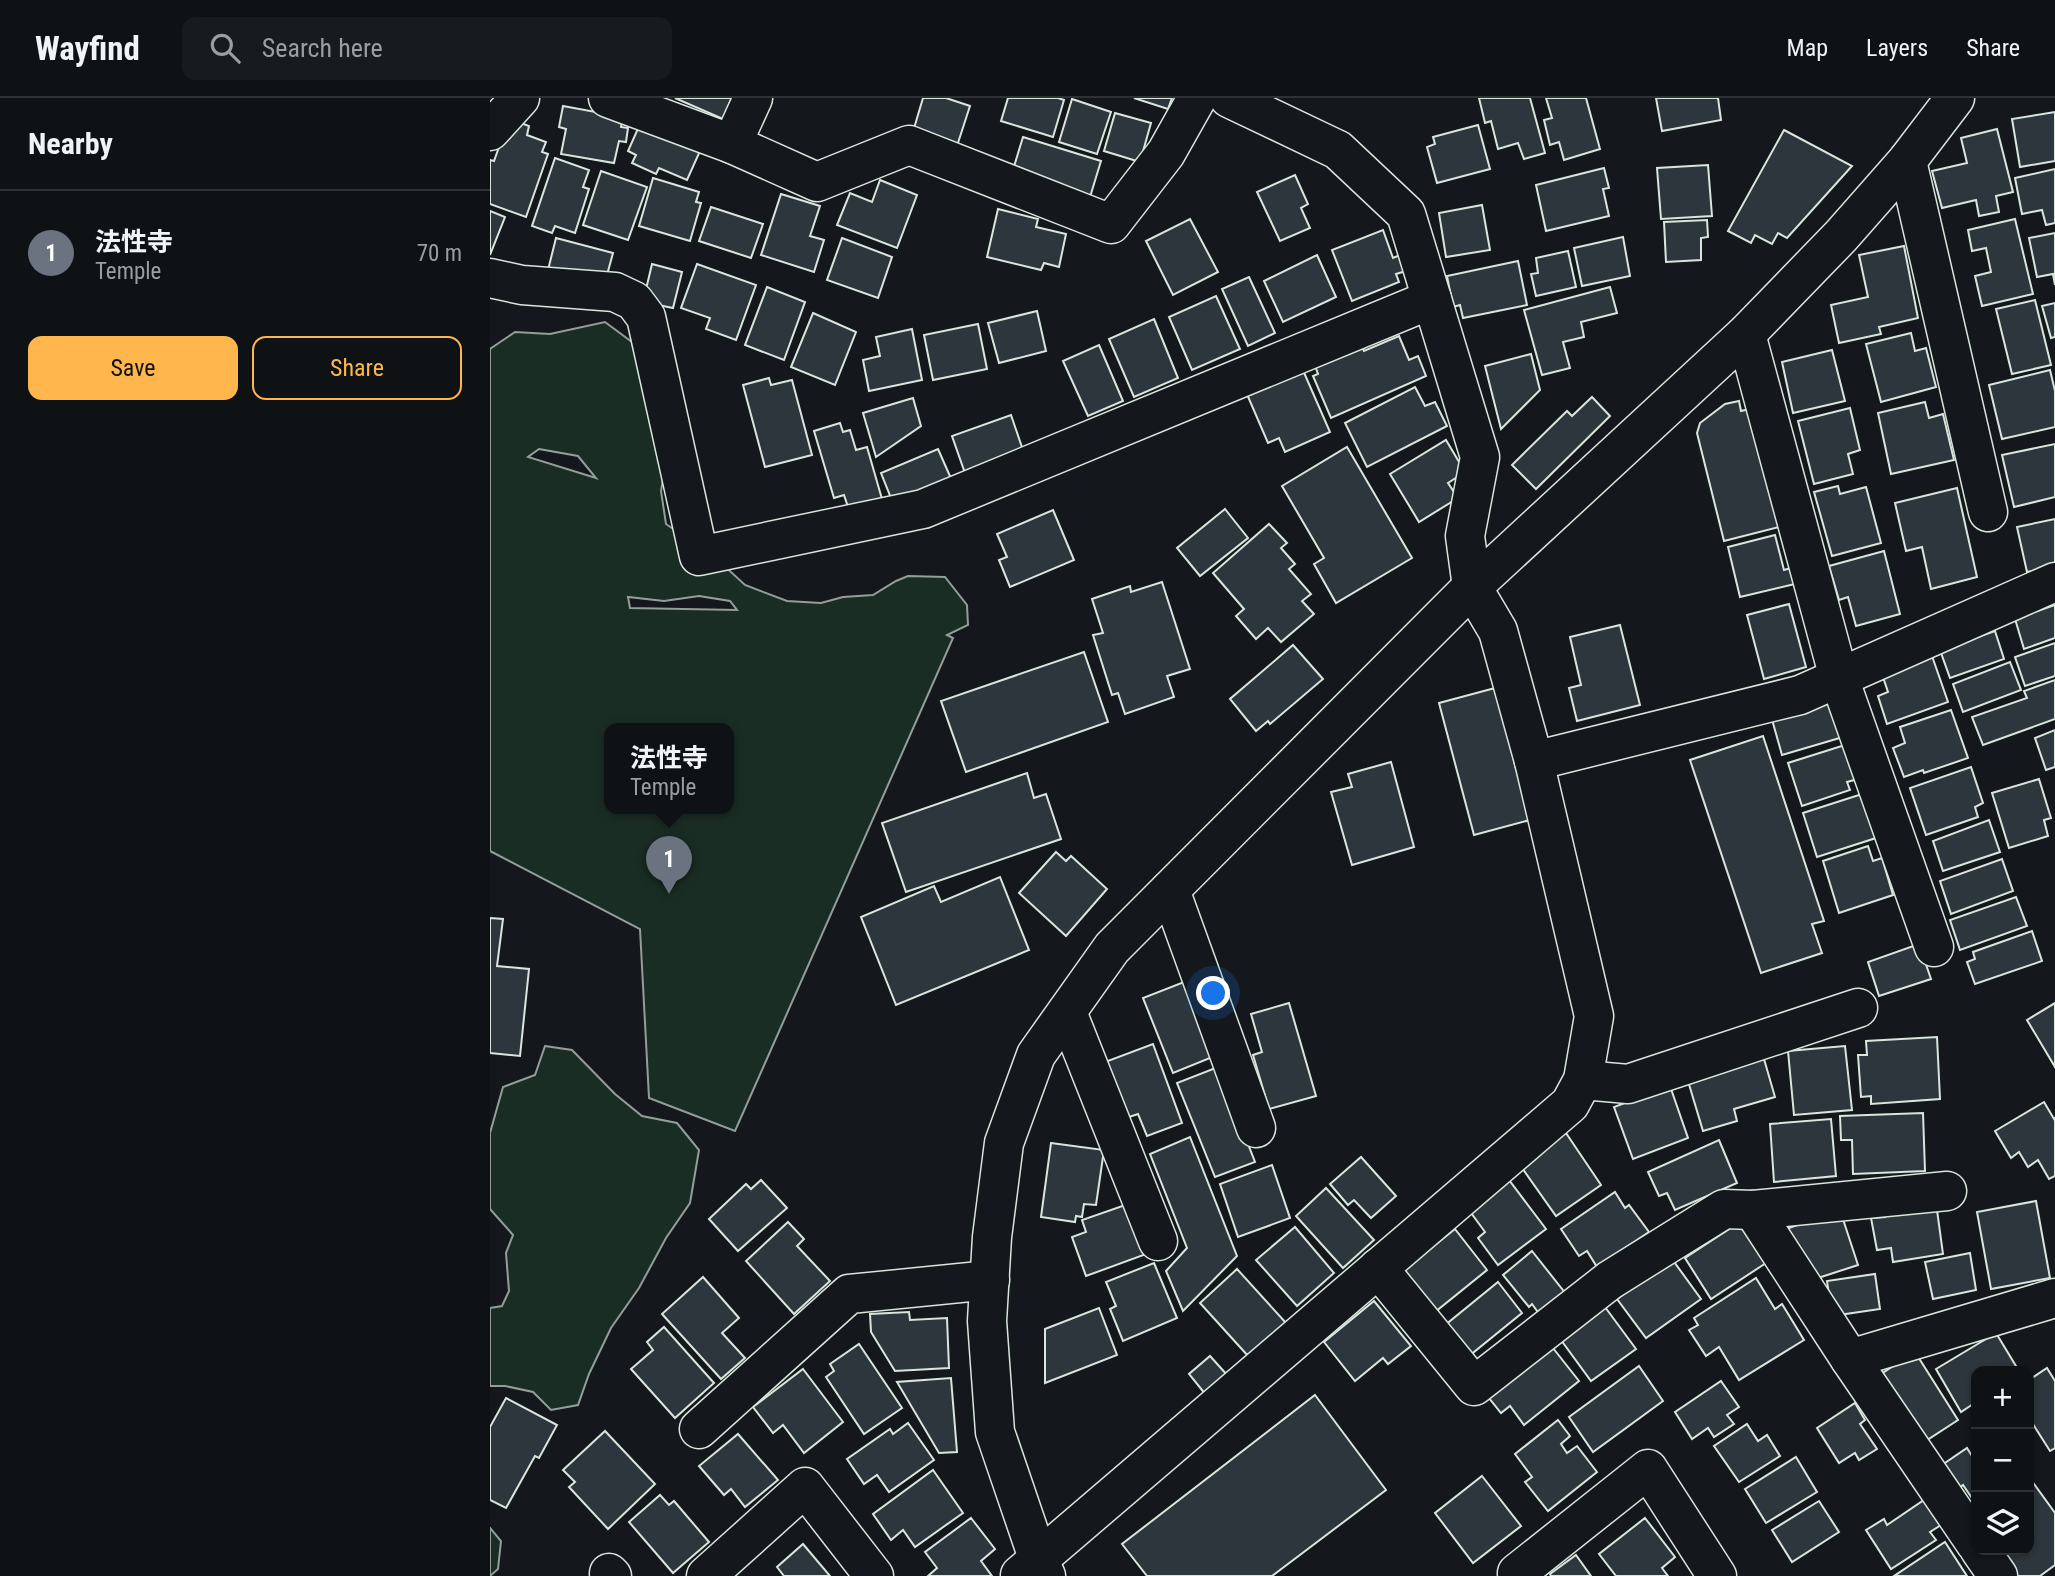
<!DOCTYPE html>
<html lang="en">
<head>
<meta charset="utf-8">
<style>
  body { margin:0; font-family:"Roboto Condensed","Noto Sans JP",sans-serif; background:#181b1e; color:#f1f3f6 }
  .controls { position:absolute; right:21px; bottom:21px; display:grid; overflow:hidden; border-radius:14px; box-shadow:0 2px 5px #0004 }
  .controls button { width:63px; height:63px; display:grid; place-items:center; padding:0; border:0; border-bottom:2px solid #2f3234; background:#0f1215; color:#f1f3f6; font:35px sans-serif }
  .you { position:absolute; left:724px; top:896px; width:24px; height:24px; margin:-18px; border:5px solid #fff; border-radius:50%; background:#1a73e8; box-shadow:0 0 0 10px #1a73e833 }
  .badge { display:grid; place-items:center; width:46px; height:46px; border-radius:50%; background:#ffb74d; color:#fff; font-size:23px; font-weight:700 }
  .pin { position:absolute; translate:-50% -58px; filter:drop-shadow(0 2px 4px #0008) }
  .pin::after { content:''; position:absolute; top:37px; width:24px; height:21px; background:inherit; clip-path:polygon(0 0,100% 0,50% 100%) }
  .popup { position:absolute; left:114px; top:625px; width:130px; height:91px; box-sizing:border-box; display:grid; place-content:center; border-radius:14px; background:#0f1215; filter:drop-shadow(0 2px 5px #0005); font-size:23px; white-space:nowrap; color:#9b9ea0 }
  .popup b { font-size:26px; color:#f1f3f6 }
  .popup::after { content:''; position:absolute; left:50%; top:100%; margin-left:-14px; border:14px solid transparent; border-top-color:#0f1215 }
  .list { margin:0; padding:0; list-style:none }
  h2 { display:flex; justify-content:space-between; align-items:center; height:91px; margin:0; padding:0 28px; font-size:30px }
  h2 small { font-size:23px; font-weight:400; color:#9b9ea0 }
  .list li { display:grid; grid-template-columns:46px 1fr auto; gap:21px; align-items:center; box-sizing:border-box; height:126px; padding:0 28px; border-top:2px solid #2f3234 }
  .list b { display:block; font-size:26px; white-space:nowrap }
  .list p { margin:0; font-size:23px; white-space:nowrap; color:#9b9ea0 }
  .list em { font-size:23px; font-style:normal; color:#9b9ea0 }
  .actions { display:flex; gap:14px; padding:21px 28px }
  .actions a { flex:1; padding:16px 0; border:2px solid #ffb74d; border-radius:14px; text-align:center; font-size:24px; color:#ffb74d }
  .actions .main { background:#ffb74d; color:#111 }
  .icon { flex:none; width:38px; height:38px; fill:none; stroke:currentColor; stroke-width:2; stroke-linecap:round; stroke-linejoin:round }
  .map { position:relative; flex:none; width:1565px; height:1478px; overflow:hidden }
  header { display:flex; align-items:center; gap:42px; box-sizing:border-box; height:98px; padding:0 35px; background:#0f1215; border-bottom:2px solid #2f3234 }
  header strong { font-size:33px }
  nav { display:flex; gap:38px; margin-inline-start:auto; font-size:24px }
  .search { width:490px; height:63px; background:#181b1e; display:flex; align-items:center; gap:18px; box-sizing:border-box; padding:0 24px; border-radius:14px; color:#9b9ea0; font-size:26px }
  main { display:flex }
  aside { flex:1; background:#0f1215 }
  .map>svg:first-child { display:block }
  .green { fill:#1a2d24; stroke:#939e99; stroke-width:2; fill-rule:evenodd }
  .building { fill:#2c363c; stroke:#d8e6dc; stroke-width:2 }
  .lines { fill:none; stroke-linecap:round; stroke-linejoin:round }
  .minor-casing { stroke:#d8e6dc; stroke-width:41 }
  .minor { stroke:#14181c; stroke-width:38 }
</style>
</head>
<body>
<header>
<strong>Wayfind</strong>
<div class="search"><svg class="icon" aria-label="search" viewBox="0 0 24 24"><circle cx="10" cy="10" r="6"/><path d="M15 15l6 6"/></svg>Search here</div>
<nav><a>Map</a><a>Layers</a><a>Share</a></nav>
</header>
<main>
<aside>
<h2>Nearby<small></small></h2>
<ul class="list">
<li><span class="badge" style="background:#6b7280">1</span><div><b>法性寺</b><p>Temple</p></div><em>70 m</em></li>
</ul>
<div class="actions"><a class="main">Save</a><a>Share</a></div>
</aside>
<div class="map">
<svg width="1565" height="1478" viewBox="0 0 1565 1478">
  <rect width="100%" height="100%" fill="#14181c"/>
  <g class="green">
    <path d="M115,224L146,247L178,352L171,393L176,426L228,462L255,487L297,503L331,505L353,499L383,497L406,483L418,478L455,479L477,507L478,527L457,537L463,540L245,1033L159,1000L150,831L0,753V251L25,234L60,236ZM49,351L88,358L106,380L38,359ZM209,498L240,503L247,512L140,510L138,499L174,503ZM120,630H238V710H120Z"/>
    <path d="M55,948L82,952L125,996L152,1018L187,1025L209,1052L200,1105L176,1140L149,1190L121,1230L99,1276L88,1307L61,1312L43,1294L15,1288H0V1210L12,1208L19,1193L16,1155L23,1137L0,1111V1035L13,989L45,977Z"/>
    <path d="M0,1430L11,1443L8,1471L0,1478Z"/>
  </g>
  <g class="building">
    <path d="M185,0H252L249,5L241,2L233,21Z"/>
    <path d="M433,0H456L480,8L466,51L422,37Z"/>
    <path d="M518,0H568L574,2L563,39L511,23Z"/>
    <path d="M644,0H682L678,11Z"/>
    <path d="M989,0H1040L1055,55L1034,61L1028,45L1008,51L1001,23L995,25Z"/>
    <path d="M1056,0H1096L1110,51L1074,62L1069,44L1060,47L1054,22L1062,20Z"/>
    <path d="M1166,0H1228L1231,22L1172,33Z"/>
    <path d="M582,1L621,14L607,56L569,44Z"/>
    <path d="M73,8L133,19L131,29L138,30L136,44L129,43L124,65L71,56L76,31L69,29Z"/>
    <path d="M1565,14V63L1530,69L1522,21Z"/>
    <path d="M625,15L661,25L650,64L614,53Z"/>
    <path d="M26,23L39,28L37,37L56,44L52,54L58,56L36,119L0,106V62L4,63L14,35Z"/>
    <path d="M150,26L210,53L197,82L169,70L166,76L142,65L146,57L138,53Z"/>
    <path d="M988,27L1000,71L947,85L937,49L945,46L943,39Z"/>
    <path d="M1507,31L1523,94L1506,98L1509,114L1489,118L1486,102L1452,110L1442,73L1477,65L1471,40Z"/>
    <path d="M1294,32L1362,68L1297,140L1288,135L1282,146L1265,137L1261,145L1238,133Z"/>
    <path d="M533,39L611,63L600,99L522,75Z"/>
    <path d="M65,60L99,72L93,89L99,91L85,135L65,128L62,135L42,128Z"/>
    <path d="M1218,67L1222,118L1171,121L1167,70Z"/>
    <path d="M1114,70L1119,90L1113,91L1119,118L1056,133L1046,87Z"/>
    <path d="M1565,71V125L1556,127L1552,112L1532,116L1525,80Z"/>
    <path d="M111,73L157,89L138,142L93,127Z"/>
    <path d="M805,77L818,106L811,110L820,130L790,143L767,94Z"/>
    <path d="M163,80L209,94L206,104L211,105L200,143L149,128Z"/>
    <path d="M390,82L427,97L407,150L347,127L360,95L382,104Z"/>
    <path d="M291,96L330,108L320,138L334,142L324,174L271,157Z"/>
    <path d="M992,107L1000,152L956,159L949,115Z"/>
    <path d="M221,109L273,126L261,160L209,143Z"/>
    <path d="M508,111L548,121L546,129L576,136L569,169L554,165L551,172L497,159Z"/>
    <path d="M0,113L15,119L0,157Z"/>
    <path d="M700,121L728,174L683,197L656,143Z"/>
    <path d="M1525,121L1543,196L1492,208L1485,178L1501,174L1496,150L1482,153L1478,132Z"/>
    <path d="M1217,122L1218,139L1211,140V162L1176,164L1174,124Z"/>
    <path d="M893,132L903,160L910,157L916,173L906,176L909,184L862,203L842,152Z"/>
    <path d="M1565,135V187L1563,176L1547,179L1539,140Z"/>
    <path d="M1133,139L1140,178L1092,188L1084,150Z"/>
    <path d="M66,140L123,155L114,188L58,172Z"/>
    <path d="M352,140L402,159L388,200L337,182Z"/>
    <path d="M1414,148L1428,220L1389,229L1391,236L1349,245L1341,207L1378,199L1369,157Z"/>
    <path d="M1078,153L1086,189L1046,198L1041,176L1048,175L1046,160Z"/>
    <path d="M827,157L846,199L793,224L774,183Z"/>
    <path d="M1028,163L1037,207L973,220L970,207L963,209L957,178Z"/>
    <path d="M162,166L192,174L183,210L153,204Z"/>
    <path d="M207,166L266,187L246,242L216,231L220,220L191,210Z"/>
    <path d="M759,179L785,235L758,248L732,191Z"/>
    <path d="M277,189L315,204L294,262L255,247Z"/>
    <path d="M1120,189L1127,215L1091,224L1094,239L1073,244L1080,270L1052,277L1034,212Z"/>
    <path d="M726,198L750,251L702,272L679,219Z"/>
    <path d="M1545,202L1561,267L1522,276L1506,211Z"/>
    <path d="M1565,205V239L1561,240L1552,208Z"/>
    <path d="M547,213L556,253L509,265L498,225Z"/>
    <path d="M323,215L366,234L345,287L301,269Z"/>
    <path d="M664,221L688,280L644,299L619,241Z"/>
    <path d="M488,226L497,271L443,282L434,237Z"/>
    <path d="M422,231L432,282L379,293L373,262L390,258L386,239Z"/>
    <path d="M1421,235L1425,253L1436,250L1446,289L1391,304L1376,246Z"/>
    <path d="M909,238L919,262L928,258L936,278L841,320L823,278L828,276L824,265L870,244L874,253Z"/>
    <path d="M609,247L633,303L598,318L573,263Z"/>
    <path d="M1342,252L1355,303L1303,315L1292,264Z"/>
    <path d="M1041,256L1050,292L1011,331L995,268Z"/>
    <path d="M812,270L840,334L795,354L789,340L778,345L756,294Z"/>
    <path d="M1560,272L1565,293V329L1512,341L1499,287Z"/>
    <path d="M279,280L281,287L302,282L322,357L275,369L253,287Z"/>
    <path d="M925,289L935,308L945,304L957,328L877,369L855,325Z"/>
    <path d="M1102,299L1120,318L1046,391L1022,367L1077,313L1082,318Z"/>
    <path d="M423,300L431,328L386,359L373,315Z"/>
    <path d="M1249,303L1251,313L1264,310L1293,428L1234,443L1207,335L1210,325L1235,306Z"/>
    <path d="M1435,304L1439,320L1453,316L1464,362L1401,376L1388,315Z"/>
    <path d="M1360,310L1370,352L1358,356L1363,376L1324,386L1308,323Z"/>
    <path d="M521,317L535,358L476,378L462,338Z"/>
    <path d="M350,325L353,334L360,332L366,352L377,349L392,401L359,412L354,397L344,400L324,333Z"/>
    <path d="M956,342L975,374L958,385L968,400L929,424L900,376Z"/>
    <path d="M1565,346V399L1524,409L1512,357Z"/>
    <path d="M857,349L922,460L846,505L824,466L834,460L792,388Z"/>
    <path d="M448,351L463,385L405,410L391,375Z"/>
    <path d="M1348,388L1350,396L1376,389L1391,445L1342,458L1324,394Z"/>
    <path d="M1467,390L1487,479L1441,491L1432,449L1416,453L1405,405Z"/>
    <path d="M735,411L758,440L710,478L687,450Z"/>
    <path d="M563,412L584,462L520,489L509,462L517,459L507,436Z"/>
    <path d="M1565,421V468L1537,474L1527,429Z"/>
    <path d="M779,426L797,445L791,450L805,466L799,471L821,496L812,503L824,516L791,544L778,530L766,541L746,518L754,511L723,475Z"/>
    <path d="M1285,437L1294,472L1304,469L1309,485L1250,499L1238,449Z"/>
    <path d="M1394,453L1410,516L1366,528L1358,499L1349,502L1339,468Z"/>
    <path d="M672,484L700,571L677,578L684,599L635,616L628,595L622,597L603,537L613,535L602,501L640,488L641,494Z"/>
    <path d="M1299,506L1316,569L1274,581L1257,517Z"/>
    <path d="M1565,507V540L1534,551L1525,521Z"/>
    <path d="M1130,527L1150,607L1087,623L1079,590L1091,587L1080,539Z"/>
    <path d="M1505,533L1514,561L1460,580L1450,552Z"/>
    <path d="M1565,545V578L1535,588L1525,559Z"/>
    <path d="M803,547L833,581L780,626L778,623L766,633L740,601Z"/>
    <path d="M594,554L618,624L476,674L451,603Z"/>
    <path d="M1442,558L1458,604L1397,626L1388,598L1398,594L1392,576Z"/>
    <path d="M1520,564L1531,592L1473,614L1463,586Z"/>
    <path d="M1565,582V621L1493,647L1482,619L1537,600L1534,593Z"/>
    <path d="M1005,590L1040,722L984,737L949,605Z"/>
    <path d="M1341,600L1353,639L1292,657L1281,618Z"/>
    <path d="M1461,612L1478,660L1434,675L1433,672L1414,679L1403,650L1415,645L1410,629Z"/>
    <path d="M1565,632V669L1556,672L1545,640Z"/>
    <path d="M1273,638L1334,823L1322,826L1332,855L1271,875L1200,662Z"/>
    <path d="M1358,646L1368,681L1357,684L1360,692L1312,708L1298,665Z"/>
    <path d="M901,664L924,749L862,767L841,694L862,689L858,676Z"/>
    <path d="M1481,669L1493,705L1485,709L1488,719L1436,737L1420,690Z"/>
    <path d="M537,675L544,700L556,696L571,741L416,794L392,725Z"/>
    <path d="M1549,681L1561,720L1554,722L1558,738L1519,750L1502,695Z"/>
    <path d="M1372,696L1386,740L1327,759L1313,715Z"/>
    <path d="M1499,722L1510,754L1453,773L1443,743Z"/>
    <path d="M1378,748L1383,763L1392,760L1403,797L1349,815L1333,763Z"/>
    <path d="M566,754L576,763L581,758L617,791L576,838L529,795Z"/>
    <path d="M1512,761L1523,793L1461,816L1450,783Z"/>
    <path d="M510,779L539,852L406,907L371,819L444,788L451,804Z"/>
    <path d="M1526,799L1537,828L1470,852L1460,822Z"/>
    <path d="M0,820L13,821L7,868L39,871L30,958L0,955Z"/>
    <path d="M1542,833L1552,863L1485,886L1477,864L1485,861L1483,854Z"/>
    <path d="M1429,846L1441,881L1389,898L1378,864Z"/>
    <path d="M694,884L725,958L683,975L653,900Z"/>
    <path d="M799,905L826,998L779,1011L763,957L772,954L761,916Z"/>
    <path d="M1565,905V969L1537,922Z"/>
    <path d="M1447,939L1450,1001L1381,1006V998L1371,999L1368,957H1377L1376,943Z"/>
    <path d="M663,946L692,1025L657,1038L648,1016L636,1020L615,964Z"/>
    <path d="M1355,948L1362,1012L1304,1017L1298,953Z"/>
    <path d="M1274,961L1285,999L1244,1011L1247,1023L1213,1033L1198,983Z"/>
    <path d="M728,969L765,1064L725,1079L687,985Z"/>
    <path d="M1180,988L1198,1040L1143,1061L1124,1009Z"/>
    <path d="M1554,1004L1564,1021L1565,1020V1078L1559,1081L1548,1062L1538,1069L1529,1054L1521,1060L1505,1033Z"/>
    <path d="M1433,1015L1435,1073L1363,1076L1362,1042H1351L1350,1018Z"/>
    <path d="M1341,1021L1346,1078L1284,1084L1280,1026Z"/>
    <path d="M1076,1035L1111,1087L1066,1118L1030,1067Z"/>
    <path d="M700,1039L747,1158L693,1213L676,1173L697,1150L660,1056Z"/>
    <path d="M1229,1042L1247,1085L1185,1112L1177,1095L1169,1098L1158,1074Z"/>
    <path d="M561,1045L614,1052L606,1107L594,1106L592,1119L586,1118L585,1124L551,1119Z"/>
    <path d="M871,1059L906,1098L881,1120L864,1102L858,1107L840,1086Z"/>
    <path d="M782,1067L800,1120L748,1139L730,1086Z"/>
    <path d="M1016,1078L1056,1131L1008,1167L988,1140L995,1134L976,1108Z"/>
    <path d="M271,1082L297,1110L248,1153L219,1121L256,1086L261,1091Z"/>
    <path d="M836,1090L884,1142L853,1170L806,1118Z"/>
    <path d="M1125,1094L1135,1110L1139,1107L1159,1134L1107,1169L1097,1153L1089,1158L1071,1131Z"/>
    <path d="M1546,1103L1560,1180L1501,1191L1487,1114Z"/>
    <path d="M641,1105L659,1155L596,1178L582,1139L596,1134L592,1122Z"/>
    <path d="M1394,1110L1447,1112L1453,1156L1403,1164L1401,1150L1387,1152L1381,1120L1395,1119Z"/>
    <path d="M1350,1112L1368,1167L1328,1180L1296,1131Z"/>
    <path d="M298,1124L314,1141L307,1148L340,1183L304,1216L256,1163Z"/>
    <path d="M1250,1124L1276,1165L1221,1201L1195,1160Z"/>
    <path d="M805,1129L844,1175L807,1208L766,1162Z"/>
    <path d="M965,1131L997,1172L945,1214L912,1173Z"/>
    <path d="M1042,1153L1076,1196L1050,1217L1042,1206L1039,1209L1013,1177Z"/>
    <path d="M1480,1155L1486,1192L1443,1201L1435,1164Z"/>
    <path d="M1182,1161L1211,1201L1156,1240L1127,1201Z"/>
    <path d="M664,1165L687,1220L633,1243L620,1211L626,1208L616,1184Z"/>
    <path d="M747,1171L796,1225L759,1259L710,1205Z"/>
    <path d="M1385,1176L1390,1211L1342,1218L1337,1183Z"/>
    <path d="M213,1179L249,1220L232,1235L255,1260L231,1281L172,1216Z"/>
    <path d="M1266,1180L1285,1211L1292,1206L1314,1242L1249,1282L1229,1249L1216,1258L1199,1232L1208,1227L1204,1220Z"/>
    <path d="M1008,1184L1032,1215L979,1258L954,1228Z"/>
    <path d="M884,1203L921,1248L898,1266L893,1260L865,1283L834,1244Z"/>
    <path d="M1115,1209L1146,1251L1101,1283L1071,1242Z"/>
    <path d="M609,1210L627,1257L555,1285V1231Z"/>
    <path d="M419,1214L420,1222L457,1220L459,1270L405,1273L381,1234L380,1216Z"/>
    <path d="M174,1229L224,1285L185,1320L141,1271L163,1252L157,1244Z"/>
    <path d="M1506,1235L1529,1273H1486V1304L1471,1314L1446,1271Z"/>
    <path d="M1059,1245L1089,1283L1034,1327L1020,1308L1011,1315L995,1295Z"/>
    <path d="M369,1246L412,1310L374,1336L336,1279L344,1273L340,1266Z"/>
    <path d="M1425,1254L1468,1322L1431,1346L1388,1278Z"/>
    <path d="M720,1258L738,1278L716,1297L699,1276Z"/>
    <path d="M1149,1268L1173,1303L1103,1354L1079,1319Z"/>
    <path d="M1557,1270L1565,1283V1350L1560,1353L1539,1320V1282Z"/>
    <path d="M313,1271L353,1324L314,1355L293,1327L283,1335L263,1309Z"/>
    <path d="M461,1280L467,1354L449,1355L407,1284Z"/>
    <path d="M1231,1283L1249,1309L1237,1317L1244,1326L1224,1339L1218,1330L1202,1341L1185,1314Z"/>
    <path d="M825,1297L896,1392L782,1478H657L632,1446Z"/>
    <path d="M16,1300L67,1327L49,1360L45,1358L16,1410L0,1402V1329Z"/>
    <path d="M1365,1305L1375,1322L1370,1326L1387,1351L1369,1362L1365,1355L1349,1365L1327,1330Z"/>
    <path d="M1068,1322L1080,1338L1071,1346L1077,1355L1087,1348L1107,1374L1058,1413L1035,1384L1042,1379L1025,1356Z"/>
    <path d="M418,1325L444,1362L399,1394L387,1377L374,1386L357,1361L400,1331L403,1336Z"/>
    <path d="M1257,1326L1268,1343L1277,1337L1290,1358L1249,1384L1224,1348Z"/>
    <path d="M115,1333L165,1386L118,1431L79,1389L85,1384L73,1372Z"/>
    <path d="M248,1336L288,1382L255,1409L241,1391L234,1397L209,1368Z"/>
    <path d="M1477,1350L1482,1358L1486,1355V1406L1473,1387L1468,1391L1452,1367Z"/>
    <path d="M1306,1359L1327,1394L1276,1425L1255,1391Z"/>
    <path d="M443,1372L473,1415L425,1449L413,1432L401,1442L383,1416Z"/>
    <path d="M992,1378L1031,1428L983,1465L945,1415Z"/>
    <path d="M1539,1379L1565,1415V1467L1550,1478H1517L1506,1462L1520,1452H1539Z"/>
    <path d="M170,1397L179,1407L184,1403L219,1444L183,1475L139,1424Z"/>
    <path d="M1434,1402L1451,1427L1440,1434L1446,1442L1401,1471L1376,1432L1394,1421L1397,1427Z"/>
    <path d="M1329,1403L1349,1434L1302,1464L1282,1432Z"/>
    <path d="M481,1420L505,1451L491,1463L502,1478H438L447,1470L435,1454Z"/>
    <path d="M1155,1420L1185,1459L1172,1470L1178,1478H1126L1109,1456Z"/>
    <path d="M1455,1444L1477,1478H1404Z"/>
    <path d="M313,1446L340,1478H294L287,1469Z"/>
    <path d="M1086,1457L1101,1478H1061L1060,1476Z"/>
  </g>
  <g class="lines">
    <defs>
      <g id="minor">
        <path d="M118,0L242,46L327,84L419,47L621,126L676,55L707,0"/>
        <path d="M0,33L30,0"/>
        <path d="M242,46L263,0"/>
        <path d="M1417,63L1498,414"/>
        <path d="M0,180L32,187L125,194L144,203L156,219L209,458L433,411L942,201"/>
        <path d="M1256,236L1349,580L1444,849"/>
        <path d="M1044,663L1310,597L1565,484"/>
        <path d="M680,792L766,1030"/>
        <path d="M577,914L668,1143"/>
        <path d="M1093,982L1138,986L1368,910"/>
        <path d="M1263,1112L1360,1261L1486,1446"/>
        <path d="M888,1170L984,1288L1120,1182L1234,1111L1263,1112L1457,1093"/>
        <path d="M1360,1261L1565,1200"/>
        <path d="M209,1331L359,1196L500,1182"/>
        <path d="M1490,1452L1508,1478"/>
        <path d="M119,1475L122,1478"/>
        <path d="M530,1477L1080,1006L1093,982L1104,918L1044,663L1008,533L982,489L975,438L990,359L916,116L848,52L739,0"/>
        <path d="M216,1478L315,1389L384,1478"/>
        <path d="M556,1478L549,1463L505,1334L497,1223L502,1139L514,1045L546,957L622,850L982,489L1256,236L1351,138L1417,63L1465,0"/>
        <path d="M1029,1478L1027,1475L1158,1371L1227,1478"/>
      </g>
    </defs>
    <use href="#minor" class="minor-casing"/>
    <use href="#minor" class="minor"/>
  </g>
</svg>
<div class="controls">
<button>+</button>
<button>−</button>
<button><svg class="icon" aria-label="layers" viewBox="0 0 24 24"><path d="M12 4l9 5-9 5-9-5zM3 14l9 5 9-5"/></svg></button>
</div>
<div class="you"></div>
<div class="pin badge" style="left:179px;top:796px;background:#6b7280">1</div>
<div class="popup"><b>法性寺</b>Temple</div>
</div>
</main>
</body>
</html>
